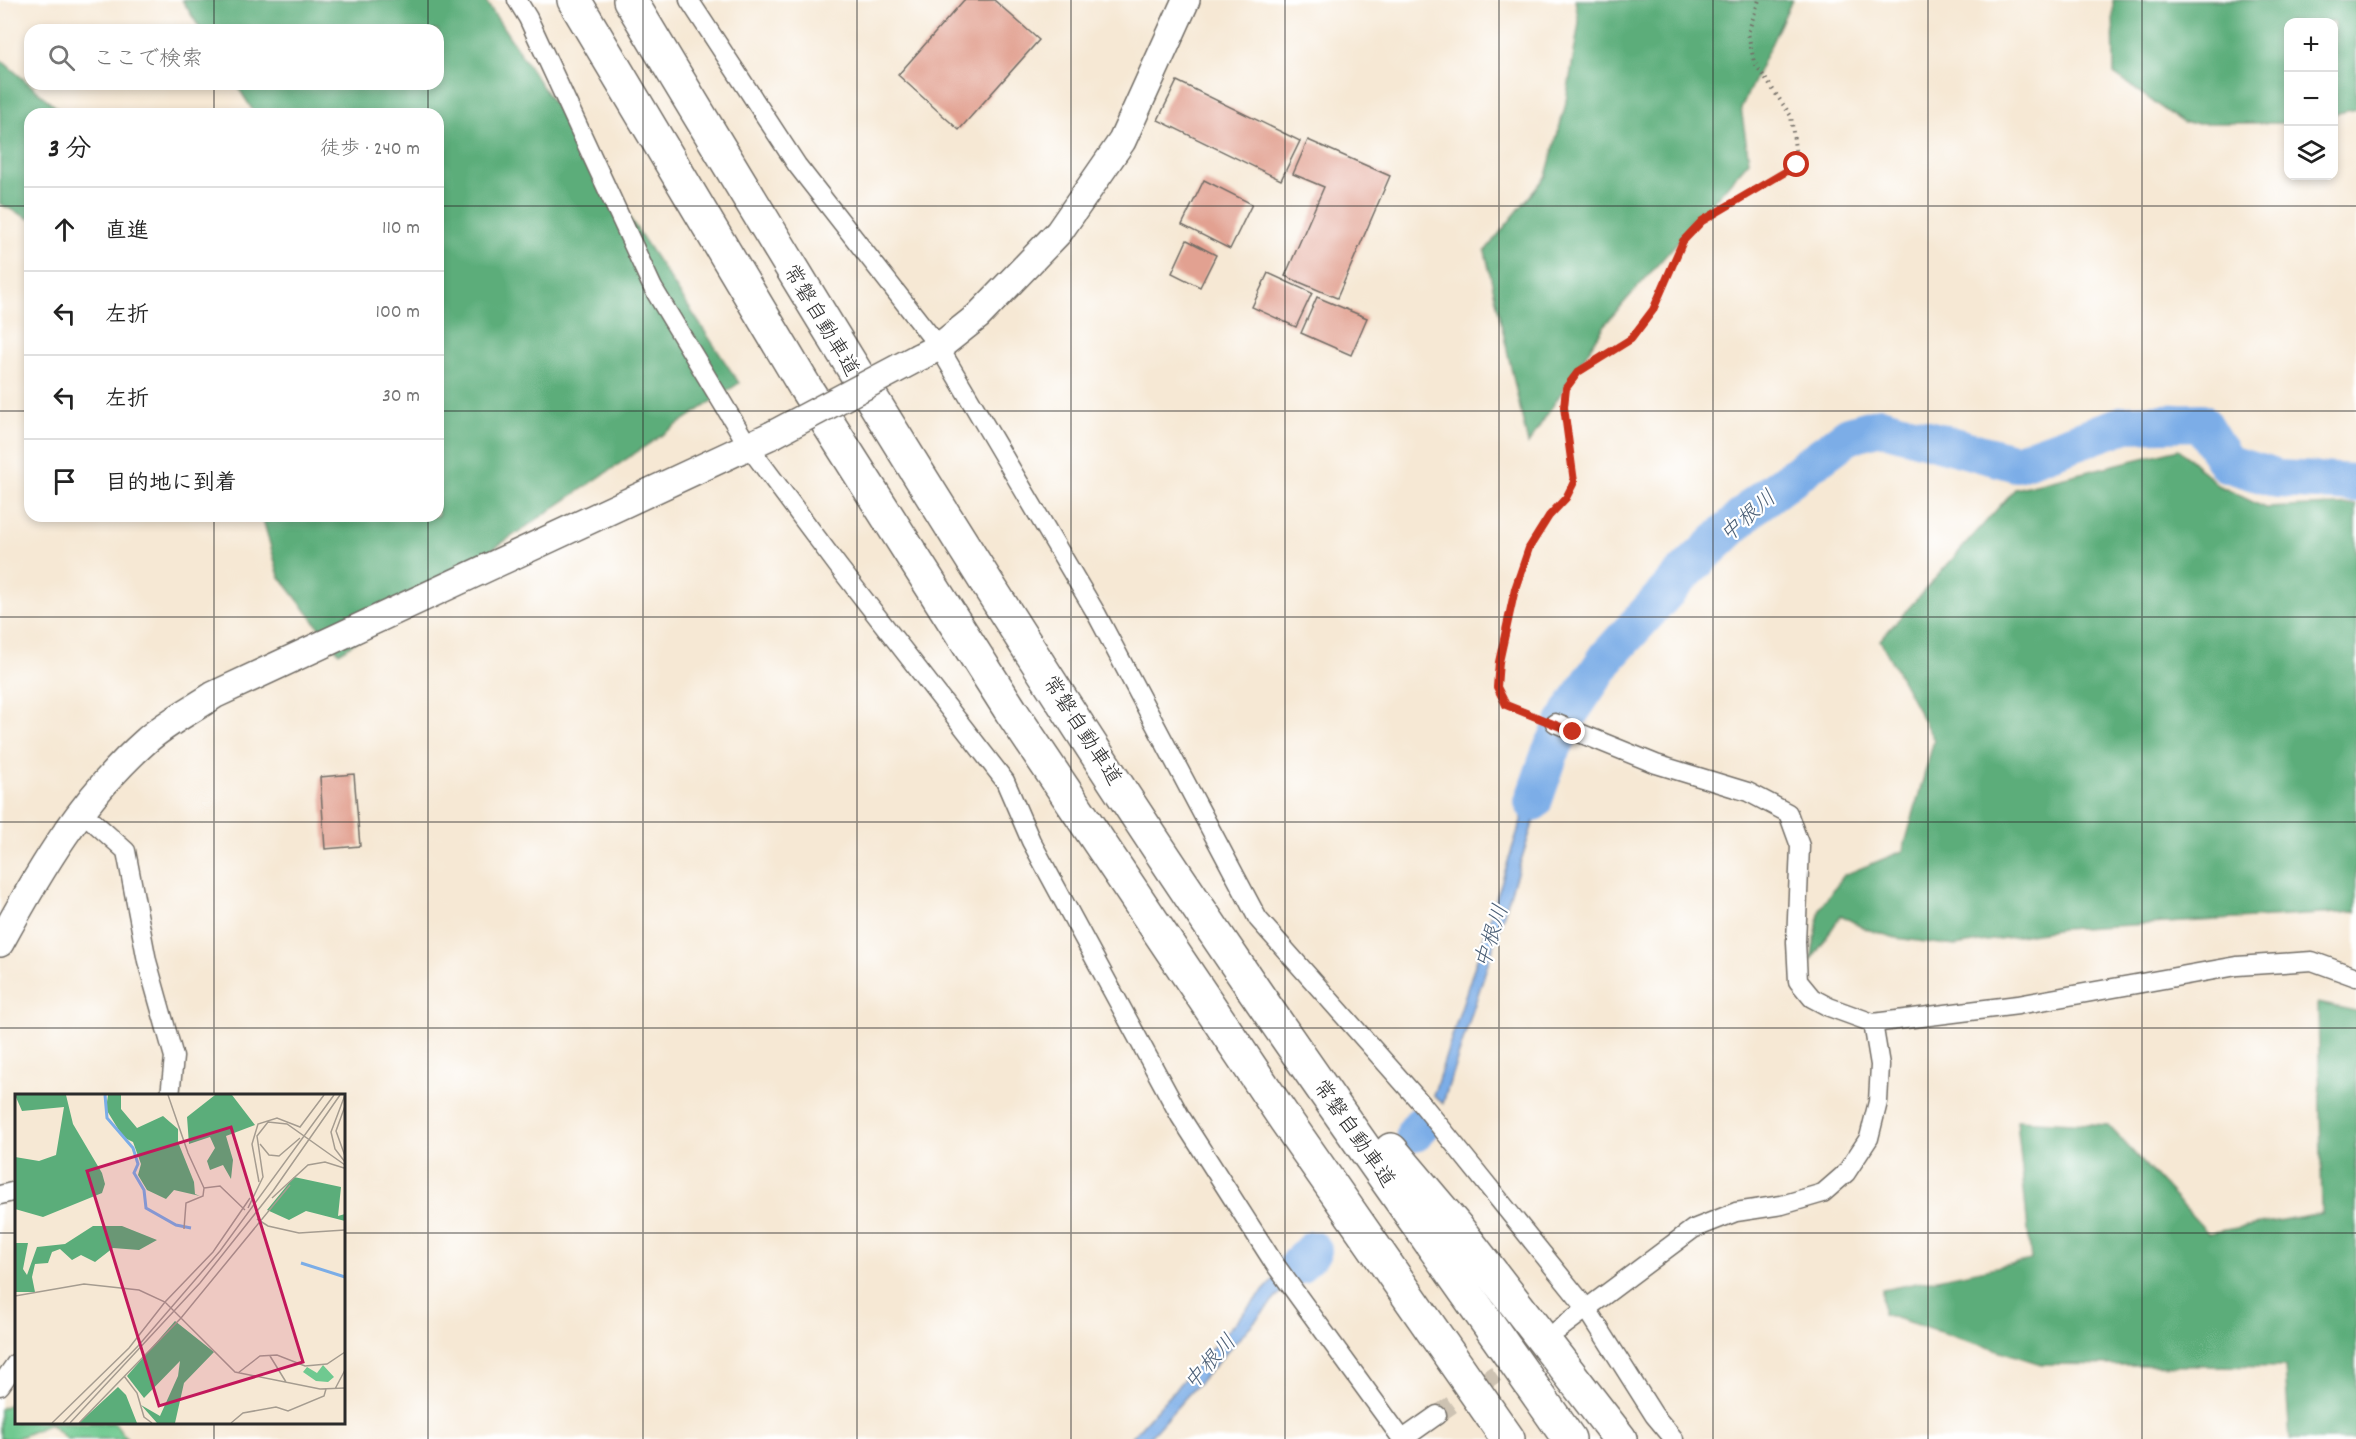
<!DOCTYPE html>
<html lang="ja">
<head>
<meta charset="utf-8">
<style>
  body { margin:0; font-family:Dekko,"Klee One",sans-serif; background:#f2f2f2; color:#222 }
  .controls { position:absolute; right:18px; top:18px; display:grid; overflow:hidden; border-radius:12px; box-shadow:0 3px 9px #0003 }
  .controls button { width:54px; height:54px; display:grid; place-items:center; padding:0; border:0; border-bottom:2px solid #e0e0e0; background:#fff; color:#222; font:30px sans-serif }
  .stop { position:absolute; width:18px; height:18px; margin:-14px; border:4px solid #c8321e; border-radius:50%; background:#fff }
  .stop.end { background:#c8321e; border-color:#fff; box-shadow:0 2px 6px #0008 }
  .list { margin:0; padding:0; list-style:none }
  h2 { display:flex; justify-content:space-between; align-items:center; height:78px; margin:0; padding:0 24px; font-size:26px }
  h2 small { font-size:20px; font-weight:400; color:#767676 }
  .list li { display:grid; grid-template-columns:39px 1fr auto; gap:18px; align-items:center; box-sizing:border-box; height:84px; padding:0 24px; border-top:2px solid #e0e0e0 }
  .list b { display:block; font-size:22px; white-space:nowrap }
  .list em { font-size:20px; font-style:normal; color:#767676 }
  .icon { flex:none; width:33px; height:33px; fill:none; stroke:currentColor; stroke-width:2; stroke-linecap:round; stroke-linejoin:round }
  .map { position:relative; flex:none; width:2356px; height:1439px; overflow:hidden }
  .search { position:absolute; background:#fff; box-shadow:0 3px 9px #0003; left:24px; top:24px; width:420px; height:66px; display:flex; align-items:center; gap:15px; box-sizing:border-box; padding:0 21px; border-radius:18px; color:#767676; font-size:22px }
  .panel { position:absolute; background:#fff; box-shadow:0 3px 9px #0003; left:24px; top:108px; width:420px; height:414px; border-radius:18px }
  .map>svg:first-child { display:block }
  .green { fill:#6fc990; stroke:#4d7a5e; stroke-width:1.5 }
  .forest { fill:#5bad7a; stroke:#436c52; stroke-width:1.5 }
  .water { fill:#7bade7; stroke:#536c89; stroke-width:1.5 }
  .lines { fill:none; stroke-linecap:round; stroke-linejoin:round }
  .river { stroke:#7bade7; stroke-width:38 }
  .building { fill:#e2a191 }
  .street-tunnel { stroke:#cdc2b2; stroke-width:18; stroke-dasharray:18 9; stroke-linecap:butt }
  .street-casing { stroke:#726d66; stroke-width:21 }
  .secondary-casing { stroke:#726d66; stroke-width:30 }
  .highway-casing { stroke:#726d66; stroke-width:36 }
  .path { stroke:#726d66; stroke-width:4; stroke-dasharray:1.5 4.5; stroke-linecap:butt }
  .street { stroke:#fff; stroke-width:18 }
  .secondary { stroke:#fff; stroke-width:27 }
  .highway { stroke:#fff; stroke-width:33 }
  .secondary-bridge-casing { stroke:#726d66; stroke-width:30; stroke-linecap:butt }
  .secondary-bridge { stroke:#fff; stroke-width:27 }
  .route { stroke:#c8321e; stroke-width:8 }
  .grid { fill:none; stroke:#2b2b2b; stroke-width:1.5; stroke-opacity:0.55 }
  .labels { text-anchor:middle; stroke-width:4.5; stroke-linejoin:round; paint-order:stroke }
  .street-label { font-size:21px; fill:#2b2b2b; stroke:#fff }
  .water-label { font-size:22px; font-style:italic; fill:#4b5f76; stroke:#fff }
  .inset-river { fill:none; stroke:#7bade7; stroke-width:3 }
  .inset-road { fill:none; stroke:#a59c90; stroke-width:1.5 }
  .view { fill:#c2185b; fill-opacity:0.15; stroke:#c2185b; stroke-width:3 }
  .inset-edge { fill:none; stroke:#2b2b2b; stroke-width:3 }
</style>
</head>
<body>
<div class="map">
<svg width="2356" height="1439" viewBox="0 0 2356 1439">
  <rect width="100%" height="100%" fill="#fff"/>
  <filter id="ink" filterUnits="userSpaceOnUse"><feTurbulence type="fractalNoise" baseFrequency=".0167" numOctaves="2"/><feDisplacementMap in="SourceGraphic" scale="12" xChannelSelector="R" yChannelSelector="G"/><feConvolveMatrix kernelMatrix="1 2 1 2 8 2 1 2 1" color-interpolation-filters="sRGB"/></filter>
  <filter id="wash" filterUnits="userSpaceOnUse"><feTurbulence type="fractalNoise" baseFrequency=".008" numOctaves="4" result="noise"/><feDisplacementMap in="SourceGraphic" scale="24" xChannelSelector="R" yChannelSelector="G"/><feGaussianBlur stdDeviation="1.35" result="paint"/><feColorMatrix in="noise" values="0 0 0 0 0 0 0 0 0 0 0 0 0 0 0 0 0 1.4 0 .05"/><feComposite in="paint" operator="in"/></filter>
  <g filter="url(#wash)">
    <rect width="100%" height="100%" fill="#f6e8d4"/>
    <path class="green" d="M16,1401V1422L115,1423L127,1439H67L50,1424L15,1439H0V1409Z"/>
    <g class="forest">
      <path d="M182,0H485L739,383L339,653L279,576L262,516H438V114H255L236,84H438V30H201Z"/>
      <path d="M1575,0H1792L1741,108L1749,161L1607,322L1528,444L1485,251L1546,176L1565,107L1579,23Z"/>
      <path d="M2113,0H2356V109L2334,114V22H2288V123H2183L2114,74Z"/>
      <path d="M0,59L64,114H30V219L0,204Z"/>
      <path d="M2179,449L2218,485L2265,508L2356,504V912L2062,929L1955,946L1896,938L1866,929L1841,915L1811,961L1820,908L1844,875L1903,851L1934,740L1880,640L2015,489Z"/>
      <path d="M2318,1003L2356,1011V1439H2290L2285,1367L2041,1364L1883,1314L1882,1290L2031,1260L2017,1120L2108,1125L2208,1233L2322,1213Z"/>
    </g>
    <g class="water">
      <path d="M1544,749L1555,755L1443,1103L1433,1096Z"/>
      <path d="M1275,1278L1284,1289L1148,1439H1130Z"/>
    </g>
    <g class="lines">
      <g class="river">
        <path d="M1533,802L1550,753L1571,711L1608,656L1680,577L1755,505L1849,435L1880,426L2016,463L2125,424L2201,422L2226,463L2278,479L2356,483"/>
        <path d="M1415,1133L1421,1125"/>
        <path d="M1297,1266L1313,1250"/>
      </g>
    </g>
    <g id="blocks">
      <g class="building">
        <path d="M964,0H994L1039,40L959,130L898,75Z"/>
        <path d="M1177,81L1300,141L1281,180L1158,120Z"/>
        <path d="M1308,140L1390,176L1337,298L1285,276L1324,187L1293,174Z"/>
        <path d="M1204,180L1252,204L1230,249L1182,225Z"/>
        <path d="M1187,240L1216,255L1200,287L1172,273Z"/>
        <path d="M1268,273L1312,293L1296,327L1252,307Z"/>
        <path d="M1317,297L1367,318L1351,355L1301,333Z"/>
        <path d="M354,774L360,846L325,849L320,777Z"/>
      </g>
    </g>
  </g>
  <g filter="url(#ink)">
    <use href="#blocks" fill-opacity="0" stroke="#726d66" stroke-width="1.5"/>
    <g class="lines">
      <path class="street-tunnel" d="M1437,1415L1549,1336"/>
      <defs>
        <g id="street">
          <path d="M517,0L528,18L653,288L749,447L838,566L1005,781L1031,841L1180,1116L1274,1263L1402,1439"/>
          <path d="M689,0L797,165L939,347L1096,613L1258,919L1422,1104L1587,1309L1654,1415L1674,1439"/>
          <path d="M1555,723L1656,764L1748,792L1788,813L1800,846L1796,942L1798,981L1812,998L1829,1007L1873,1023L2018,1005L2237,966L2312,961L2356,977"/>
          <path d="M80,810L126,851L147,961L174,1057L170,1096"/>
          <path d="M0,1195L16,1191"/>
          <path d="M1558,1330L1693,1229L1736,1212L1782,1205L1823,1193L1846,1173L1869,1138L1878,1102L1880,1065L1873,1023"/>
          <path d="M0,1386L16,1363"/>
          <path d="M1403,1439L1437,1415"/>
        </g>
        <g id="secondary">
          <path d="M919,357L939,347L978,316L1059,232L1122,141L1186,0"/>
          <path d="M0,943C41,868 82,798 146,741C166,723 192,710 214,695L772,435"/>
        </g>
        <g id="highway">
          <path d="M574,0L805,387L1011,711L1285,1119L1508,1439"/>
          <path d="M630,0C830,333 1032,666 1252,987C1356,1139 1464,1288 1569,1439"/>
          <path d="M1391,1150L1457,1228L1620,1439"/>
        </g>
      </defs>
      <use href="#street" class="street-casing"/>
      <use href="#secondary" class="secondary-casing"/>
      <use href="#highway" class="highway-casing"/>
      <path class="path" d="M1539,717L1506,705L1497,687L1499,661L1515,589L1529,548L1549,516L1566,498L1574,482L1564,407L1566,389L1578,372L1631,339L1653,310L1683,241L1702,221L1797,165L1791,116L1754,62L1748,33L1759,0"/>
      <use href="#street" class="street"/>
      <use href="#secondary" class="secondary"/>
      <use href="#highway" class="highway"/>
      <defs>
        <path id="secondary-bridge" d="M772,435L919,357"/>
      </defs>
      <use href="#secondary-bridge" class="secondary-bridge-casing"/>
      <use href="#secondary-bridge" class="secondary-bridge"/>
    </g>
  </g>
  <g class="lines" filter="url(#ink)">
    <path class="route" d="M1573,732L1506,705L1497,687L1499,662L1515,589L1529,548L1549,516L1566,498L1574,482L1564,407L1566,388L1578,372L1631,339L1653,310L1683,241L1702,221L1797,165"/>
  </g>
  <path class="grid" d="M214,0V30M428,0V30M643,0V1439M857,0V1439M1071,0V1439M1285,0V1439M1499,0V1439M1713,0V1439M1928,0V1439M2142,0V1439M214,84V114M428,84V114M0,206H30M438,206H2356M0,411H30M438,411H2356M214,516V1096M428,516V1439M0,617H2356M0,822H2356M0,1028H2356M0,1233H16M344,1233H2356M214,1422V1439"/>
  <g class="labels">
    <g class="street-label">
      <text transform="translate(822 320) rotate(59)" y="7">常磐自動車道</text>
      <text transform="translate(1083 730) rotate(57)" y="7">常磐自動車道</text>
      <text transform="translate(1355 1133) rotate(55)" y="7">常磐自動車道</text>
    </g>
    <g class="water-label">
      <text transform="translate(1747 515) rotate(-41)" y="8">中根川</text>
      <text transform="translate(1490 936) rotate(-72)" y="8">中根川</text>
      <text transform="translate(1209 1361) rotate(-48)" y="8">中根川</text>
    </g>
  </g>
  <g transform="translate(15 1094)">
    <rect width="330" height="330" fill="#f6e8d4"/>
    <path d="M308,271L319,283L313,288L301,287L288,278L292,273L302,279Z" fill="#6fc990"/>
    <path d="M0,1H51L58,30L87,79L90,90L87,99L28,123L0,115V63L24,67L41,61L49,13L7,17ZM93,1H106V15L122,34L148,22L163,35V48L179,88L180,100L185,102L159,96L151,105L132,96L123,81L126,70L118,48L108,43L91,15ZM200,1H217L240,31L211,42L218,66L216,85L208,71L195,76L192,67L200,54L195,43L174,50L172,23ZM279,83L326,93L323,122L330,120V127L291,117L274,126L252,116ZM78,132H107L142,146L124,156L98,154L80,168L66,161L57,166L45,155L37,158L33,169L20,170L17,183L20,198H0V149H13L8,175L12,181L22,153L50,150ZM160,227L199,258L169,289L160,329H142L126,311L145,322L163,282L165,267L129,304L112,282ZM103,293L111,301L122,329H64Z" fill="#5bad7a"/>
    <path class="inset-river" d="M90,1L92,24L118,54L123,70L119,79L129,96L131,114L161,131L176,134M286,169L330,183"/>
    <path class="inset-road" d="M153,1L173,59L189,94L188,102L171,109L169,135M330,12L321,37L330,62M245,50L254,61L264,62L285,44M330,68L320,55L316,38L330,1M244,88L237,50L243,30L262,24L285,33L309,1M189,94L205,92L230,116M257,104L293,71L310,68L329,74M233,114L248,83L242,42L253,28L272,30L330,71M242,125L253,132L284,139L330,136M0,202L69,190L124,196L150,208L220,278L305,295L330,294M255,262L271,288M223,279L245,262L262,261L290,272L312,270L330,258M109,282L122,299L129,323L137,329M320,295L330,276M37,329L114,254L150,208L198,158L235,104M48,329L123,252L205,157L319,1M55,329L185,189L258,97L325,1M64,329L166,224L275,91M216,329L228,319L261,313L273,317L309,302L311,295"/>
    <path class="view" d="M216,33L288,268L144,312L72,77Z"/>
    <rect width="330" height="330" class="inset-edge"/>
  </g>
</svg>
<div class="controls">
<button>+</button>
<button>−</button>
<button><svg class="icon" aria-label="layers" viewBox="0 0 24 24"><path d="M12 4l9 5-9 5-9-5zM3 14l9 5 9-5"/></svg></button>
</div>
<div class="stop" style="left:1797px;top:165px"></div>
<div class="stop end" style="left:1573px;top:732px"></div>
<div class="search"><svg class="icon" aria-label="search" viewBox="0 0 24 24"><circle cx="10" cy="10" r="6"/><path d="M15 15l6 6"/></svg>ここで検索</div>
<section class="panel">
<h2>3 分<small>徒歩 · 240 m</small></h2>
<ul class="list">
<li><svg class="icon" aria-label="ahead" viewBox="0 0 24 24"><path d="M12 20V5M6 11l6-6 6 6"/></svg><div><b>直進</b></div><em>110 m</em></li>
<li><svg class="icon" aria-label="left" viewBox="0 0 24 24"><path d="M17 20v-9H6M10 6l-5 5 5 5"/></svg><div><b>左折</b></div><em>100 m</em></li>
<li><svg class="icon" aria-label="left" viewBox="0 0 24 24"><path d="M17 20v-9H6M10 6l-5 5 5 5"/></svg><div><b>左折</b></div><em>30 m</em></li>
<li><svg class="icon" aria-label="arrive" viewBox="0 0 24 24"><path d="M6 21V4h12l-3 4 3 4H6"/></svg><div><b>目的地に到着</b></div></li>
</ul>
</section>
</div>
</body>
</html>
